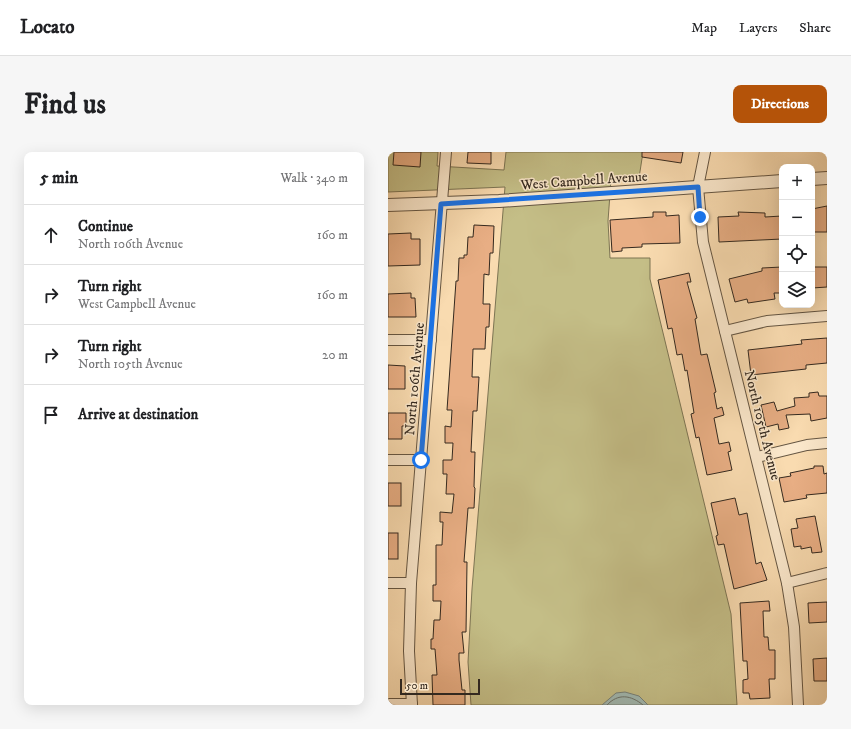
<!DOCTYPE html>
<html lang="en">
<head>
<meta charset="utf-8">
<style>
  body { margin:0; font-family:"IM FELL DW Pica",serif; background:#f6f6f6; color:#202124 }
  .controls { position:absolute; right:12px; top:12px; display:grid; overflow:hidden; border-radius:8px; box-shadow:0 4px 16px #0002 }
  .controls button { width:36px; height:36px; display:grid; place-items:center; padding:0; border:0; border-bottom:1px solid #e0e0e0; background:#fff; color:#202124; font:20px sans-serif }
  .scale { position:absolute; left:12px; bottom:10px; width:80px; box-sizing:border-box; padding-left:4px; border:2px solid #34291f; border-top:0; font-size:11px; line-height:14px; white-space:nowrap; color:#34291f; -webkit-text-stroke:3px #fbe8cc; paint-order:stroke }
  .stop { position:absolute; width:12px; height:12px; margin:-9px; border:3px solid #1a73e8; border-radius:50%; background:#fff }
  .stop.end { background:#1a73e8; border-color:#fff; box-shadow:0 1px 4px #0008 }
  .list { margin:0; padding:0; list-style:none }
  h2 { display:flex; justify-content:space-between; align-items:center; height:52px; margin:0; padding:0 16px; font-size:17px }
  h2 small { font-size:13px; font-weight:400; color:#757577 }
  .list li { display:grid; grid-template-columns:26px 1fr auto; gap:12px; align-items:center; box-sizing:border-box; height:60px; padding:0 16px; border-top:1px solid #e0e0e0 }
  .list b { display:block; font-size:15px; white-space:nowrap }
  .list p { margin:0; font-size:13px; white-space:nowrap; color:#757577 }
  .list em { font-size:13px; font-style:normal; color:#757577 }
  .icon { flex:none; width:22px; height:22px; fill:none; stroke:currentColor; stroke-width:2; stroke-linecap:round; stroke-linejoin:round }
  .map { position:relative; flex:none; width:439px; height:553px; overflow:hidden; border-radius:8px }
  header { display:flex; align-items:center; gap:24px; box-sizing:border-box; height:56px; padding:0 20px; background:#fff; border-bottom:1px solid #e0e0e0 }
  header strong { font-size:19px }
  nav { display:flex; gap:22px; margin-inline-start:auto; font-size:14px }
  .intro { display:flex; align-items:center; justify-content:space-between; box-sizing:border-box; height:96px; padding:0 24px }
  h1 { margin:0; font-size:28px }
  .button { padding:10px 18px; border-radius:8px; background:#b45309; color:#fff; font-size:14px; font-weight:700 }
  main { display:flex; gap:24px; padding:0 24px }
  aside { flex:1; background:#fff; border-radius:8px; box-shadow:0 4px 16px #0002 }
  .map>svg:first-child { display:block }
  .green { fill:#c4be87; stroke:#7c7453 }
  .water { fill:#a0b9b3; stroke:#757f78 }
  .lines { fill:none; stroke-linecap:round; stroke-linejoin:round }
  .shore { stroke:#6a7169; stroke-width:1 }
  .building { fill:#e8ae84; stroke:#34291f }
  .minor-casing { stroke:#655643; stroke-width:12 }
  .tertiary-casing { stroke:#655643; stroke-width:14 }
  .minor { stroke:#fbe8cc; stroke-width:10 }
  .tertiary { stroke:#fbe8cc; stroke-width:12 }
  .route { stroke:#1a73e8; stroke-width:5 }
  .labels { text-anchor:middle; stroke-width:3; stroke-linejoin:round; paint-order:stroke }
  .street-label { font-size:14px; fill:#34291f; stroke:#fbe8cc }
</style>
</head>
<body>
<header>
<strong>Locato</strong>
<nav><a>Map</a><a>Layers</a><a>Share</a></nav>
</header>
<div class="intro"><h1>Find us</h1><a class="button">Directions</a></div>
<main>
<aside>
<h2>5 min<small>Walk · 340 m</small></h2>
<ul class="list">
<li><svg class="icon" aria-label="ahead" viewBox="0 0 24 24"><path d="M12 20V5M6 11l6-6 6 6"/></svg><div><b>Continue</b><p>North 106th Avenue</p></div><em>160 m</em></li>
<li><svg class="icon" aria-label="right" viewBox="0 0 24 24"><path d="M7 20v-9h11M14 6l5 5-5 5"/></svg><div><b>Turn right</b><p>West Campbell Avenue</p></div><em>160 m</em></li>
<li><svg class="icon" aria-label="right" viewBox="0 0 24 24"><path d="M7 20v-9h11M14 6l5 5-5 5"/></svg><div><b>Turn right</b><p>North 105th Avenue</p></div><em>20 m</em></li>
<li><svg class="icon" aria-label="arrive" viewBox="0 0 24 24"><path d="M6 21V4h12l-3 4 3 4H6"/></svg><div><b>Arrive at destination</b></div></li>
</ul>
</aside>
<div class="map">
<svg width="439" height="553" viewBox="0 0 439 553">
  <rect width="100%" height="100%" fill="#f9dbb0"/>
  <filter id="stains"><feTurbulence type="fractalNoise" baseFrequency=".005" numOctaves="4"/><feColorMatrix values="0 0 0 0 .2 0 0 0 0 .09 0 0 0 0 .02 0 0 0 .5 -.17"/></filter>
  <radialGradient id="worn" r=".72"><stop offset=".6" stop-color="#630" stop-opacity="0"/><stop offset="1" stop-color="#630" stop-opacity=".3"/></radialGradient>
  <path class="green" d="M0,0H50L49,14L116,18L118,0H255L251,26L223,28L220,69L222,106H262V127L343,462L349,553H83L80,510L84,437L117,35L0,40Z"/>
  <path class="water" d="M237,540L251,544L260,553H214L228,541Z"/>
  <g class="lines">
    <path class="shore" d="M219,553C230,541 243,543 255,553"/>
  </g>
  <g class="building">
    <path d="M6,0H33L32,15L5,13Z"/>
    <path d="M80,0H103V12L79,11Z"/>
    <path d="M254,0H295L293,11L254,5Z"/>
    <path d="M439,54V80H424V57Z"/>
    <path d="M265,60H278V64L291,63L292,91L254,92V95L234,96V99L224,100L222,68L265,65Z"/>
    <path d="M350,60L377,61V65L394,64V87L331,90L330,65L351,64Z"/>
    <path d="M86,73L106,74L105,101H102L101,123L96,122L95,152H102L101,175H98L97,197H85L84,225H91L89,259H85L83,300H87L86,335L87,336L86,356H80L76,410H79L78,480H74L76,501H71V508L74,538H77V553H45L44,523H49L47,497H43V487H45L46,468H52L53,449H45V433H48V393H54L55,370H52V360L64,361L66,342H58L59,322H55V308H64L65,291H57V274L63,275L64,258H59L68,129H70L71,106H76V103H79L80,85H85Z"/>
    <path d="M23,81V87H32V113L0,114V82Z"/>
    <path d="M394,115V141H386L387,147L360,151L359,147L347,150L341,127L374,119V116Z"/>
    <path d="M424,115H439V135L424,136Z"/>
    <path d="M301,121L303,130H299L309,166L307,167L313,203L319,202L328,240L326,241L329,257L334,255L336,263L326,266L331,292L341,290L343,299L340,300L344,318L319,323L311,285L308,286L303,262L306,261L299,218L297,219L294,202L289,203L284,176L280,177L270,128Z"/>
    <path d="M23,141V146H27L28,165H0V142Z"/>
    <path d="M439,186V211L418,213V217L363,223L360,198L414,192L413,188Z"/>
    <path d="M0,213L17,214V237H0Z"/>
    <path d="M430,240L431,244H439V266L423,269L422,262L398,263L401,276L391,278L390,272L378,275L373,253L386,250L389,259L407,254L406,246L421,245V241Z"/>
    <path d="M0,261H18V274H14V287H0Z"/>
    <path d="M426,314H435L436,322L439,321V341L418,343L419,346L396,350L391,326L403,324L402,321L426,316Z"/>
    <rect x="0" y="331" width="13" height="23"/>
    <path d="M347,346L351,363L359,361L368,412L373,410L379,428L346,437L336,392L330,393L328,384L330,383L323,351Z"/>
    <path d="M427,364L434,400L424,401L423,395L413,397V394L406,395L403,377L410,376L408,367Z"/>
    <rect x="0" y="381" width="10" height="26"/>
    <path d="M381,449L382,459H375L376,485H380L381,498H387V527H381L382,546L362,547L361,541H355V528L360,527L359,509H355L352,451Z"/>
    <path d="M439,450V470L421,471L420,451Z"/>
    <path d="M439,506V529H426L425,507Z"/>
  </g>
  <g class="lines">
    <defs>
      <g id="minor">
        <path d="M317,0L310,35L315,90L399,431L406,475L410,553"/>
        <path d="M337,179L379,169L439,164"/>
        <path d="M0,188H43"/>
        <path d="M369,305L419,293L439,291"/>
        <path d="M0,308H33"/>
        <path d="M0,431H23"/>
        <path d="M399,431L439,421"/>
        <path d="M0,552H24"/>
        <path d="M24,553L21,499L23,431L58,0"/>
      </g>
      <g id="tertiary">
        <path d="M424,27L439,26"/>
        <path d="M0,53L111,49L394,29"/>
      </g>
    </defs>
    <use href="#minor" class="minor-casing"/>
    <use href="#tertiary" class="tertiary-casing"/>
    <use href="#minor" class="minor"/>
    <use href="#tertiary" class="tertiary"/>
  </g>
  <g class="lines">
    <path class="route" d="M33,308L53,52L310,35L312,65"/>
  </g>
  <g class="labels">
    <g class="street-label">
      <text transform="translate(196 28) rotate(-4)" y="5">West Campbell Avenue</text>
      <text transform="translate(26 227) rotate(-85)" y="5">North 106th Avenue</text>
      <text transform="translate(375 273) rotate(76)" y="5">North 105th Avenue</text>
    </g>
  </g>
  <rect width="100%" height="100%" filter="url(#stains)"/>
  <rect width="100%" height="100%" fill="url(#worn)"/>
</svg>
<div class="controls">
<button>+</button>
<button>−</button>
<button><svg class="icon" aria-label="locate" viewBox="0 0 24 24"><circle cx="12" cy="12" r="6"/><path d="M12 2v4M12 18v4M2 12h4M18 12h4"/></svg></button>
<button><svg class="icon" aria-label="layers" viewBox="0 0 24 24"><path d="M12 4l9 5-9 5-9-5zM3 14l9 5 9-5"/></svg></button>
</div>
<div class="scale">50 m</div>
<div class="stop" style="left:33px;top:308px"></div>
<div class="stop end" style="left:312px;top:65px"></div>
</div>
</main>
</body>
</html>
